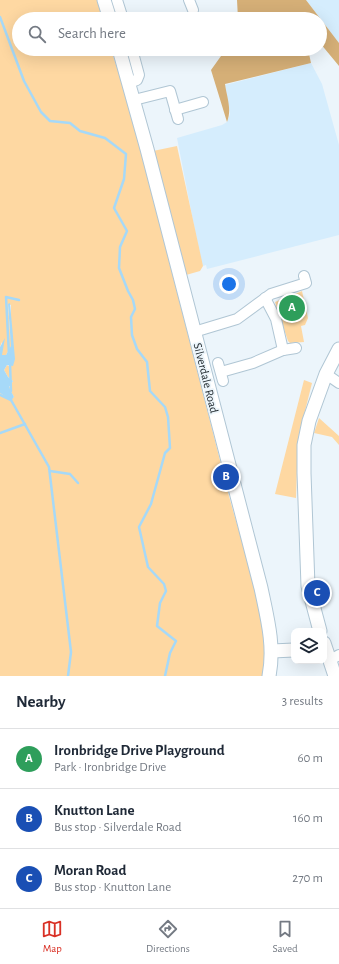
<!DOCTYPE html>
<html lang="en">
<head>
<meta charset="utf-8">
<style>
  body { margin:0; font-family:"Alegreya Sans",sans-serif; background:#f2f2f3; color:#1f2937 }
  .controls { position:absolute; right:12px; bottom:12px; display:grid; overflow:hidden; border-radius:8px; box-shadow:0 4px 16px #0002 }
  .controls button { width:36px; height:36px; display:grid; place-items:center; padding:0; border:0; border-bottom:1px solid #e0e1e3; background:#fff; color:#1f2937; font:20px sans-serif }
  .you { position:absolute; left:229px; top:284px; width:14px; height:14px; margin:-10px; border:3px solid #fff; border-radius:50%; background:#1a73e8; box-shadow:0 0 0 6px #1a73e833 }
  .badge { display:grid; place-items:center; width:26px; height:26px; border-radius:50%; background:#d93025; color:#fff; font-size:13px; font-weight:700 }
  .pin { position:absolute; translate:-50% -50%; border:2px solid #fff; box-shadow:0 1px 4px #0006 }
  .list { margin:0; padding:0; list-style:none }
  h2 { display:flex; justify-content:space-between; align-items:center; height:52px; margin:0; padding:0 16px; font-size:17px }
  h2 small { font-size:13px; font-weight:400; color:#747a83 }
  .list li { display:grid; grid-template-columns:26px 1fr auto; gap:12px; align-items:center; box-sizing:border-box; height:60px; padding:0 16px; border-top:1px solid #e0e1e3 }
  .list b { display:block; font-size:15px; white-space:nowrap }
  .list p { margin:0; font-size:13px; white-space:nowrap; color:#747a83 }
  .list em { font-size:13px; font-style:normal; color:#747a83 }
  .icon { flex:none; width:22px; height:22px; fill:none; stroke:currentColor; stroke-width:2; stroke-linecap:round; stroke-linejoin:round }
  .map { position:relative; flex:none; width:339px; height:676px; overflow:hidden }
  .search { position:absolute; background:#fff; box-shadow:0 4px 16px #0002; left:12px; right:12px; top:12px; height:44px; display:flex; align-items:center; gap:10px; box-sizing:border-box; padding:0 14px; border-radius:22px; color:#747a83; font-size:15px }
  .sheet { height:232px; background:#fff }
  nav { display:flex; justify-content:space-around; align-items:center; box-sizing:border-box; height:56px; border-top:1px solid #e0e1e3; background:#fff; font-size:11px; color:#747a83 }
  nav a { display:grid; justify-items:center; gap:2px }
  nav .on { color:#d93025 }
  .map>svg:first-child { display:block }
  .built { fill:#d5edfd }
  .green { fill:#fed8a2 }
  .forest { fill:#d5af77 }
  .water { fill:#a6d9f8 }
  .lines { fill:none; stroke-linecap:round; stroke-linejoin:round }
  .stream { stroke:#a6d9f8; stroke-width:2.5 }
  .minor-casing { stroke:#b0c6d4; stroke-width:12 }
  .major-casing { stroke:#b0c6d4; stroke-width:15 }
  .minor { stroke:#fff; stroke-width:10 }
  .major { stroke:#fff; stroke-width:13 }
  .labels { text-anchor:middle; stroke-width:3.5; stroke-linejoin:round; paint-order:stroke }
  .street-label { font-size:12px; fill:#20292e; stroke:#ecf5fb }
</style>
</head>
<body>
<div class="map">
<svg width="339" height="676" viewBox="0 0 339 676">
  <rect width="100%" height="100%" fill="#ecf5fb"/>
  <g class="built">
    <path d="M306,0H339V43Z"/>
    <path d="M311,63L322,84L339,145V235L207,269L206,265L203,266L201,262L177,138L222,125L227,122L230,114L229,108L225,85Z"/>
  </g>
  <g class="green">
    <path d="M0,0H97L103,19H19V49H111L128,103C161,230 194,357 226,484C239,540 273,620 262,676H0V393L11,399L14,397L9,388L13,381L8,377L4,370L7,365L10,367L11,305L8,304L11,346L6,355H2V342L0,347Z"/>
    <path d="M177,146L203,266L200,271L186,275L153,151Z"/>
    <path d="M302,291L308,318L305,325L301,326L304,342L290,343L288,341L275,302Z"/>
    <path d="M304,380L312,383L298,439L296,498L275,494Z"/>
    <path d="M319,418L339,436V445L332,437L314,433Z"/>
  </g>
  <g class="forest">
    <path d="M237,0H306L339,43V66L320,43V19H238Z"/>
    <path d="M226,49H308L311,63L225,84C227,98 232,109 227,122L211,70Z"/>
  </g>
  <path class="water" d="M10,303L15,359L13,366L7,365L4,370L8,377L13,381L9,387L14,397L11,400L0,393V347L5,338L2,355H6L11,346L8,304Z"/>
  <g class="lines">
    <g class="stream">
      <path d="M0,17L24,81L41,112L50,121L70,123L80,131L105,138L126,154L124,179L114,208L127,231L120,247L119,268L128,291L133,300L135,309L131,317L132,335L137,349L147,362L150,391L165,407L168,417L170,448L165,453L151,504L139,527L148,567L164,584L166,591L160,603L157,626L176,641L170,653L165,676"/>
      <path d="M9,355L6,297L19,300"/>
      <path d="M10,364L11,391"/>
      <path d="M0,395L11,400"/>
      <path d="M11,396V400L49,467L71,652L68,676"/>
      <path d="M0,433L25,424"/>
      <path d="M50,471L70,474L78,483"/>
    </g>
    <defs>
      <g id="minor">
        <path d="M117,0L123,19"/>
        <path d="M189,0L193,10"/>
        <path d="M129,83L137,80L139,75L132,49"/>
        <path d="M134,100L170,91L178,119"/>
        <path d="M175,110L203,102"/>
        <path d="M265,298L276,319L283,350"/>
        <path d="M194,332L237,319L271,294L306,283L304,276"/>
        <path d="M218,363L223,381"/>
        <path d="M221,372L253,363L283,350L296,348"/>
        <path d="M326,374L339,383"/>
        <path d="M330,660L339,655"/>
      </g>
      <g id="major">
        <path d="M104,0L110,19"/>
        <path d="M119,49L147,149L261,588C267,617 275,646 269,676"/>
        <path d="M320,631L308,586L304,473V445L309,421L326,374L339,349"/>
        <path d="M324,643L335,676"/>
        <path d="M272,651L294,650"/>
      </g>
    </defs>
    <use href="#minor" class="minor-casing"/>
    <use href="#major" class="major-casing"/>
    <use href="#minor" class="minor"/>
    <use href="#major" class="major"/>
  </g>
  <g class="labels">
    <g class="street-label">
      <text transform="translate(206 378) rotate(76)" y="4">Silverdale Road</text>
    </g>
  </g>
</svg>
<div class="controls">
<button><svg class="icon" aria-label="layers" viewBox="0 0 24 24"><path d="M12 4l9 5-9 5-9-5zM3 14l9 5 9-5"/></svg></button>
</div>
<div class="you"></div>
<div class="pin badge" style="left:292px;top:308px;background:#2e9e5b">A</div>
<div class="pin badge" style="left:226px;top:477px;background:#1a4fb4">B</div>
<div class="pin badge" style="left:317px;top:593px;background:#1a4fb4">C</div>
<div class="search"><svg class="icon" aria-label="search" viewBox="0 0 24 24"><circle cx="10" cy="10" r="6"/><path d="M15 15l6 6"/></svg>Search here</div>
</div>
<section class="sheet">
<h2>Nearby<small>3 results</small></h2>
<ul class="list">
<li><span class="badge" style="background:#2e9e5b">A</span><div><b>Ironbridge Drive Playground</b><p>Park · Ironbridge Drive</p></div><em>60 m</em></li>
<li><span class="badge" style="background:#1a4fb4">B</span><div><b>Knutton Lane</b><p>Bus stop · Silverdale Road</p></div><em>160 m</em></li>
<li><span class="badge" style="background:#1a4fb4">C</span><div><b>Moran Road</b><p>Bus stop · Knutton Lane</p></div><em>270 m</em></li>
</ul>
</section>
<nav>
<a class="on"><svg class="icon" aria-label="map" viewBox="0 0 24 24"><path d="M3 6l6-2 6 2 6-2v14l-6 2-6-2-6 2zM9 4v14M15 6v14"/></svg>Map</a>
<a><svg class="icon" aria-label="directions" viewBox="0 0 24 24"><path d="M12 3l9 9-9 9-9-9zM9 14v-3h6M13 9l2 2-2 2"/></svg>Directions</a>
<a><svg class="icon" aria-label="saved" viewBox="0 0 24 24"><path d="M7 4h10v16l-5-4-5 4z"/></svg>Saved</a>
</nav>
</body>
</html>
